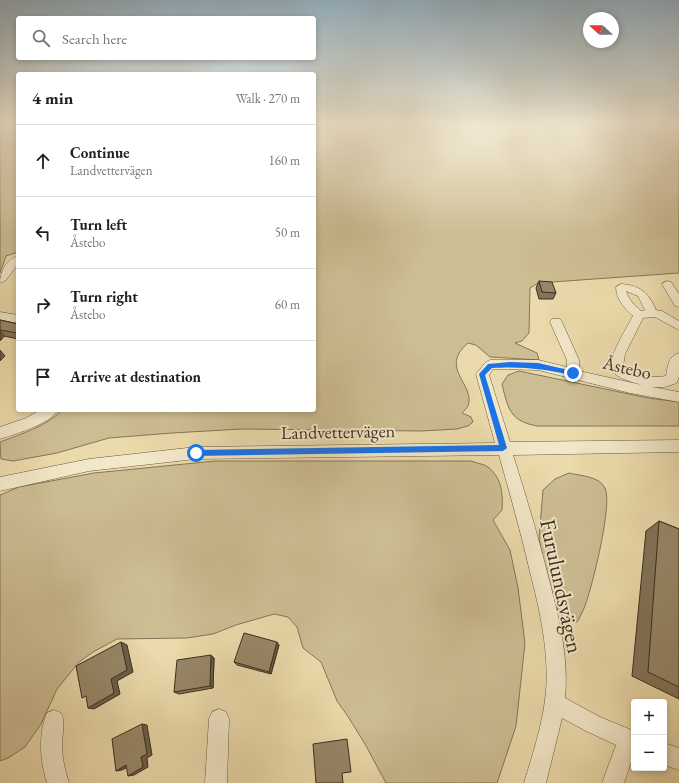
<!DOCTYPE html>
<html lang="en">
<head>
<meta charset="utf-8">
<style>
  body { margin:0; font-family:"EB Garamond",serif; background:#f6f6f6; color:#202124 }
  .controls { position:absolute; right:12px; bottom:12px; display:grid; overflow:hidden; border-radius:4px; box-shadow:0 2px 6px #0003 }
  .controls button { width:36px; height:36px; display:grid; place-items:center; padding:0; border:0; border-bottom:1px solid #e0e0e0; background:#fff; color:#202124; font:20px sans-serif }
  .compass { position:absolute; left:583px; top:12px; width:36px; height:36px; border-radius:50%; background:#fff; box-shadow:0 2px 6px #0003; rotate:291deg }
  .stop { position:absolute; width:12px; height:12px; margin:-9px; border:3px solid #1a73e8; border-radius:50%; background:#fff }
  .stop.end { background:#1a73e8; border-color:#fff; box-shadow:0 1px 4px #0008 }
  .list { margin:0; padding:0; list-style:none }
  h2 { display:flex; justify-content:space-between; align-items:center; height:52px; margin:0; padding:0 16px; font-size:17px }
  h2 small { font-size:13px; font-weight:400; color:#757577 }
  .list li { display:grid; grid-template-columns:26px 1fr auto; gap:12px; align-items:center; box-sizing:border-box; height:72px; padding:0 16px; border-top:1px solid #e0e0e0 }
  .list b { display:block; font-size:15px; white-space:nowrap }
  .list p { margin:0; font-size:13px; white-space:nowrap; color:#757577 }
  .list em { font-size:13px; font-style:normal; color:#757577 }
  .icon { flex:none; width:22px; height:22px; fill:none; stroke:currentColor; stroke-width:2; stroke-linecap:round; stroke-linejoin:round }
  .map { position:relative; flex:none; width:679px; height:783px; overflow:hidden }
  .search { position:absolute; background:#fff; box-shadow:0 2px 6px #0003; left:16px; top:16px; width:300px; height:44px; display:flex; align-items:center; gap:10px; box-sizing:border-box; padding:0 14px; border-radius:4px; color:#757577; font-size:15px }
  .panel { position:absolute; background:#fff; box-shadow:0 2px 6px #0003; left:16px; top:72px; width:300px; height:340px; border-radius:4px }
  .map>svg:first-child { display:block }
  .green { fill:#cdbd93; stroke:#847659 }
  .lines { fill:none; stroke-linecap:round; stroke-linejoin:round }
  .minor-casing { stroke:#675942; stroke-width:1 }
  .minor { fill:#f2e7c8; fill-rule:evenodd }
  .wall { fill:#827459; stroke:#3b2e1f }
  .shaded-wall { fill:#6a5e49; stroke:#3b2e1f }
  .building { fill:#978768; stroke:#3b2e1f }
  .route { fill:#1a73e8 }
  .labels { text-anchor:middle; stroke-width:4; stroke-linejoin:round; paint-order:stroke }
  .street-label { font-size:18px; fill:#3b2e1f; stroke:#f2e7c8 }
  .near-street-label { font-size:22px; fill:#3b2e1f; stroke:#f2e7c8 }
</style>
</head>
<body>
<div class="map">
<svg width="679" height="783" viewBox="0 0 679 783">
  <rect width="100%" height="100%" fill="#ebdaab"/>
  <filter id="stains"><feTurbulence type="fractalNoise" baseFrequency=".005" numOctaves="4"/><feColorMatrix values="0 0 0 0 .2 0 0 0 0 .09 0 0 0 0 .02 0 0 0 .5 -.17"/></filter>
  <radialGradient id="worn" r=".72"><stop offset=".6" stop-color="#630" stop-opacity="0"/><stop offset="1" stop-color="#630" stop-opacity=".3"/></radialGradient>
  <g class="green">
    <path d="M0,124H18V252L6,256L0,273Z"/>
    <path d="M314,124H679V273L538,283L530,288L529,333L522,341L515,343L537,353L539,360L490,357L476,345L468,343C438,368 476,385 468,406C467,408 464,411 462,413L471,417L473,422L468,426L457,429L421,431L242,429L172,433L109,438L57,453L13,461L1,459L0,442C21,434 47,426 62,410H314Z"/>
    <path d="M519,371L648,398L679,402V426H537C510,421 508,409 502,384L508,375Z"/>
    <path d="M215,461H471C476,463 484,464 488,467C502,478 503,494 502,510L493,520L510,550L518,588L525,643L516,726L497,783H386L365,744L347,715L337,701L321,662L303,648L297,627L288,617L274,614L236,625L213,634L187,638L117,639L93,652L79,662L57,689L41,724L25,747L8,758L0,761V495L19,487L94,473Z"/>
    <path d="M569,473C581,476 599,476 605,488C613,504 592,587 585,606C583,611 580,617 577,622H568L558,611L546,574L539,539L543,490L555,479Z"/>
  </g>
  <g class="lines">
    <defs>
      <g id="minor">
        <path d="M18,256V264L6,280L0,283C0,273 6,259 18,256Z"/>
        <path d="M667,281L671,282L679,294V307L675,306L662,284Z"/>
        <path d="M621,284C640,285 649,293 656,310L662,311L679,321V330L655,317L643,318L625,354L623,366C637,375 650,379 666,376C668,366 668,356 679,353V376L677,383L665,387H652L679,392V402L630,393L538,370L493,369L489,375L510,442L679,440V452L513,455C525,493 537,532 547,572C558,613 569,655 565,698L600,717L634,731V753L624,783H602L616,745L586,731L562,718L546,783H524C533,753 543,723 546,692C549,651 540,611 530,572C521,533 510,494 499,455L196,459L89,471L0,491V477L89,459L196,447L495,443L476,374L486,362L490,360H538L567,367V360L550,322L552,319H560L562,322L579,360V371L642,385C633,382 617,379 612,370C606,360 628,326 633,316C624,308 616,299 616,287ZM626,291L638,296L645,310L641,311C634,305 629,300 626,291Z"/>
        <path d="M0,312L18,315V323L0,320Z"/>
        <path d="M40,410H58C50,424 15,434 0,439V427L26,418Z"/>
        <path d="M219,709L226,712L229,719L227,783H205L209,719L212,712Z"/>
        <path d="M54,710L61,713C66,723 62,734 62,745C62,758 65,770 69,783H47C40,761 38,734 47,713Z"/>
        <path d="M664,743L679,748V770L664,765Z"/>
      </g>
    </defs>
    <use href="#minor" class="minor-casing"/>
    <use href="#minor" class="minor"/>
  </g>
  <g class="wall">
    <path d="M539,281L556,293L553,299H539L536,288Z"/>
    <path d="M0,320L18,324V339L4,336L0,341Z"/>
    <path d="M659,521L679,529V699L632,676L646,531Z"/>
    <path d="M279,645L271,674L237,665L234,662Z"/>
    <path d="M211,655L214,658L213,688L179,694L174,692Z"/>
  </g>
  <g class="shaded-wall">
    <path d="M0,331L4,336L0,341Z"/>
    <path d="M0,350L5,356L0,361Z"/>
    <path d="M121,642L127,645L133,672L117,681L120,694L94,709L88,708L111,679Z"/>
    <path d="M277,642L279,645L271,674L269,672Z"/>
    <path d="M211,655L214,658L213,688L210,686Z"/>
    <path d="M142,724L147,725L152,755L147,758L148,767L134,775L128,776L141,757Z"/>
    <path d="M126,765H132L122,770L116,771Z"/>
  </g>
  <g class="building">
    <path d="M539,281L552,282L556,293L542,292Z"/>
    <path d="M0,320L18,324V332L17,333L0,330Z"/>
    <path d="M659,521L679,529V687L648,672Z"/>
    <path d="M244,633L277,642L269,672L234,662Z"/>
    <path d="M121,642L127,670L111,679L114,693L88,708L86,696L82,698L76,666Z"/>
    <path d="M211,655L210,686L174,692L177,660Z"/>
    <path d="M142,724L147,754L141,757L143,767L128,776L126,765L116,771L112,739Z"/>
    <path d="M347,739L351,772L342,773L343,783H316L313,744Z"/>
  </g>
  <linearGradient id="sky" x2="0" y2="1"><stop stop-color="#91acbc"/><stop offset="0.53" stop-color="#f6eed9"/><stop offset="1" stop-color="#f6eed9" stop-opacity="0"/></linearGradient>
  <rect width="679" height="233" fill="url(#sky)"/>
  <path class="route" d="M510,362L538,363L573,371L576,373L573,375C543,369 523,366 492,368L485,375L507,448L503,451L196,456L192,453L196,450L499,445L479,374L488,364Z"/>
  <g class="labels">
    <g class="street-label">
      <text transform="translate(627 368) rotate(13)" y="6">Åstebo</text>
      <text transform="translate(338 432) rotate(-1)" y="6">Landvettervägen</text>
    </g>
    <g class="near-street-label">
      <text transform="translate(562 586) rotate(78)" y="8">Furulundsvägen</text>
    </g>
  </g>
  <rect width="100%" height="100%" filter="url(#stains)"/>
  <rect width="100%" height="100%" fill="url(#worn)"/>
</svg>
<div class="controls">
<button>+</button>
<button>−</button>
</div>
<svg class="compass" viewBox="-18 -18 36 36"><path d="M0-13l5 13h-10z" fill="#e53935"/><path d="M0 13l5-13h-10z" fill="#757577"/></svg>
<div class="stop" style="left:196px;top:453px"></div>
<div class="stop end" style="left:573px;top:373px"></div>
<div class="search"><svg class="icon" aria-label="search" viewBox="0 0 24 24"><circle cx="10" cy="10" r="6"/><path d="M15 15l6 6"/></svg>Search here</div>
<section class="panel">
<h2>4 min<small>Walk · 270 m</small></h2>
<ul class="list">
<li><svg class="icon" aria-label="ahead" viewBox="0 0 24 24"><path d="M12 20V5M6 11l6-6 6 6"/></svg><div><b>Continue</b><p>Landvettervägen</p></div><em>160 m</em></li>
<li><svg class="icon" aria-label="left" viewBox="0 0 24 24"><path d="M17 20v-9H6M10 6l-5 5 5 5"/></svg><div><b>Turn left</b><p>Åstebo</p></div><em>50 m</em></li>
<li><svg class="icon" aria-label="right" viewBox="0 0 24 24"><path d="M7 20v-9h11M14 6l5 5-5 5"/></svg><div><b>Turn right</b><p>Åstebo</p></div><em>60 m</em></li>
<li><svg class="icon" aria-label="arrive" viewBox="0 0 24 24"><path d="M6 21V4h12l-3 4 3 4H6"/></svg><div><b>Arrive at destination</b></div></li>
</ul>
</section>
</div>
</body>
</html>
